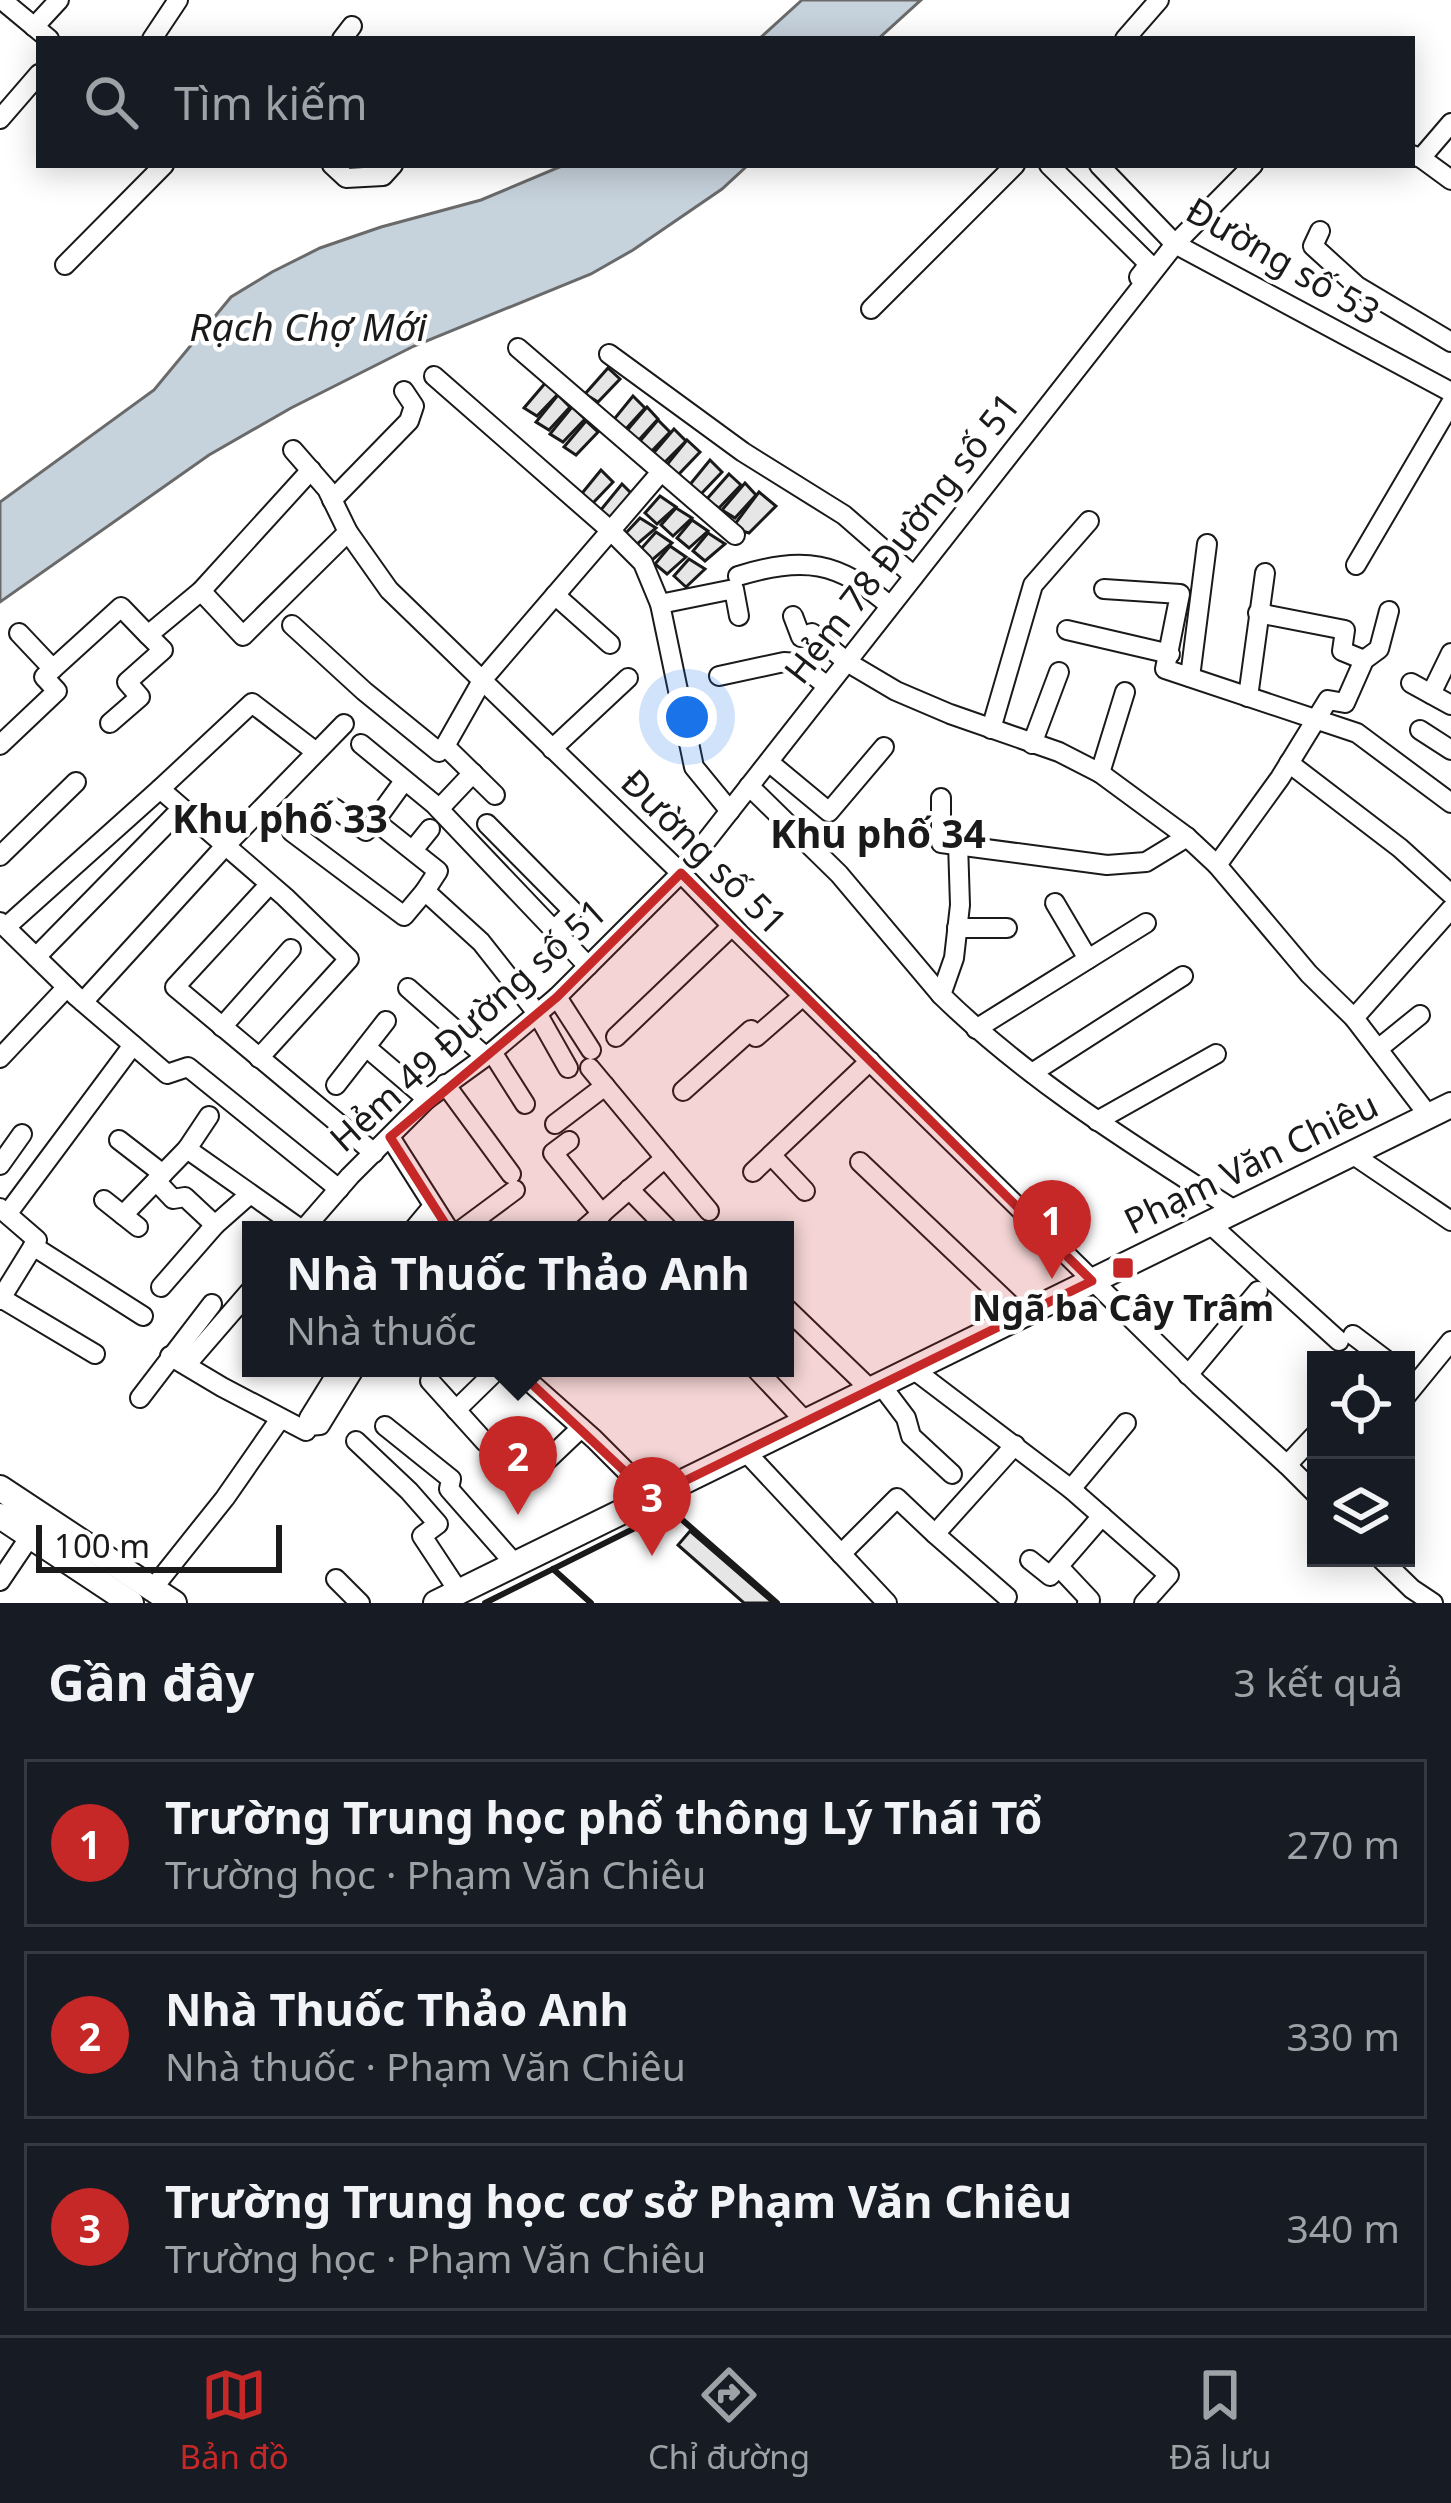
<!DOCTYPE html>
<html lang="vi">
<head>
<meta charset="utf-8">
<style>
  body { margin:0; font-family:"Noto Sans",sans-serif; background:#20242c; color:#f1f3f6 }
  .controls { position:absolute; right:36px; bottom:36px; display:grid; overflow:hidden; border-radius:0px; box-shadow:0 6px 30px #0003 }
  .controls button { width:108px; height:108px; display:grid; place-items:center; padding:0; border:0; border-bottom:3px solid #363941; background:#171b24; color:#f1f3f6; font:60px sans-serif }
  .scale { position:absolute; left:36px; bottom:30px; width:246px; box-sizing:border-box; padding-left:12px; border:6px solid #1a1a1a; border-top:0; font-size:33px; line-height:42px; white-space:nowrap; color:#1a1a1a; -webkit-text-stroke:9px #fff; paint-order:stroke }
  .you { position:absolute; left:687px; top:717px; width:42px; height:42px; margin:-30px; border:9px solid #fff; border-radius:50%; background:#1a73e8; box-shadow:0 0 0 18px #1a73e833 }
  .badge { display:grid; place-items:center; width:78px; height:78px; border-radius:50%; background:#c62828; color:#fff; font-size:39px; font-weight:700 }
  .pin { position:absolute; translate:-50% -99px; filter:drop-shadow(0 3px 6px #0008) }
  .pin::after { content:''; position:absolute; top:63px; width:42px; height:36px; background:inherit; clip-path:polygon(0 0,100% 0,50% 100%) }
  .popup { position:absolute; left:242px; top:1221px; width:552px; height:156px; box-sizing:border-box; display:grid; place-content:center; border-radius:0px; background:#171b24; filter:drop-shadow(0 3px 9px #0005); font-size:39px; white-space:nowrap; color:#9ea1a6 }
  .popup b { font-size:45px; color:#f1f3f6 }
  .popup::after { content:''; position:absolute; left:50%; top:100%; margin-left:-24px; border:24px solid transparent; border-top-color:#171b24 }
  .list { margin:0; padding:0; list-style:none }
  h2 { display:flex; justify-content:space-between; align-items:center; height:156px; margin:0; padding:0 48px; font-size:51px }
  h2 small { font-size:39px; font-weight:400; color:#9ea1a6 }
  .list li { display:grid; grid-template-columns:78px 1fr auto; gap:36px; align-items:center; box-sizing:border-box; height:168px; margin:0 24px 24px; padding:0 24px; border:3px solid #363941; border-radius:0px }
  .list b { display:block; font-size:45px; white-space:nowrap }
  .list p { margin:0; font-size:39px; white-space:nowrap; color:#9ea1a6 }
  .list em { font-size:39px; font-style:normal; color:#9ea1a6 }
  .icon { flex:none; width:66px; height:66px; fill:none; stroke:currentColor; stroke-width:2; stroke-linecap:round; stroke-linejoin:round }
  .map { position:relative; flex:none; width:1451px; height:1603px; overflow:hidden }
  .search { position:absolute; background:#171b24; box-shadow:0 6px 30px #0003; left:36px; right:36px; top:36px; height:132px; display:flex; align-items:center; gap:30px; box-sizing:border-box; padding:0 42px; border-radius:0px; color:#9ea1a6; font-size:45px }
  .sheet { height:732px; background:#171b24 }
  nav { display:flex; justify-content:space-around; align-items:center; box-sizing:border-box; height:168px; border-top:3px solid #363941; background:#171b24; font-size:33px; color:#9ea1a6 }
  nav a { display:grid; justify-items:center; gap:6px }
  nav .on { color:#c62828 }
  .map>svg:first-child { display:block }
  .water { fill:#c6d2dc; stroke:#6a6a6a; stroke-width:3 }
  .building { fill:#e6e6e6; stroke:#1a1a1a; stroke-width:3 }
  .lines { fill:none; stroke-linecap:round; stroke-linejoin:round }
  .minor-casing { stroke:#1a1a1a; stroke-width:22 }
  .major-casing { stroke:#1a1a1a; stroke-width:28 }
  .minor { stroke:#fff; stroke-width:18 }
  .major { stroke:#fff; stroke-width:24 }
  .wall { stroke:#1a1a1a; stroke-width:6 }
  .marked { fill:#c62828; fill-opacity:0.2; stroke:#c62828; stroke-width:9; stroke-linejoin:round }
  .poi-dot { fill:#c62828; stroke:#fff; stroke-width:4.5 }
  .labels { text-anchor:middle; stroke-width:9; stroke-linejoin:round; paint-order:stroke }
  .street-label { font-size:36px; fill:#1a1a1a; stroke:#fff }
  .poi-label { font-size:36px; font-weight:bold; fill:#1a1a1a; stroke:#fff }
  .water-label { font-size:39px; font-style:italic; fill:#1a1a1a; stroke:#fff }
  .neighbourhood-label { font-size:39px; font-weight:bold; fill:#1a1a1a; stroke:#fff }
</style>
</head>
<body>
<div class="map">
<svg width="1451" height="1603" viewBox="0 0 1451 1603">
  <rect width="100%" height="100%" fill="#fff"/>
  <g class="water">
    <path d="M802,0H921L878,39H759Z"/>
    <path d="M564,165H748L722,189L633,250L591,274L414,346L291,408L209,455L0,602V502L154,390L231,297L272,272L320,248L381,227L481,200Z"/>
  </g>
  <g class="building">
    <path d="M608,368L620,379L598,402L585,394Z"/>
    <path d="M547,381L559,393L537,416L524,408Z"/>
    <path d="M558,395L570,407L549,430L536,422Z"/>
    <path d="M633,396L645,408L624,431L611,423Z"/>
    <path d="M572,407L585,419L563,442L550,434Z"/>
    <path d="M647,407L658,419L637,442L624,434Z"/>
    <path d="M658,420L670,432L648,455L635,447Z"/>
    <path d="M586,421L598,432L576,455L564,447Z"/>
    <path d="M674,429L686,441L664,463L651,456Z"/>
    <path d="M687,440L700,452L678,475L665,467Z"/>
    <path d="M710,460L722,472L700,495L688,487Z"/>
    <path d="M601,470L613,482L591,505L579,497Z"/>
    <path d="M729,474L741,485L719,508L706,500Z"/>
    <path d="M745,483L756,495L735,518L722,510Z"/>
    <path d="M622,484L634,496L613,519L600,511Z"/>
    <path d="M759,492L776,506L749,533L732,528Z"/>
    <path d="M660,496L676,507L657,524L645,513Z"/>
    <path d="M676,508L692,518L673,536L661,525Z"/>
    <path d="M640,518L656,528L636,545L624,535Z"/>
    <path d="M692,520L708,531L689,548L677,538Z"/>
    <path d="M656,532L672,543L652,560L640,550Z"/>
    <path d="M708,533L725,544L705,561L693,551Z"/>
    <path d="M670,546L686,557L667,574L655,564Z"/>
    <path d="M689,559L705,569L686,587L674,576Z"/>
    <path d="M690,1531L773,1603H744L678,1545Z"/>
  </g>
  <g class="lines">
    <defs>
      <g id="minor">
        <path d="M2,0L49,39"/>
        <path d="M34,27L59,0"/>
        <path d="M152,39L178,0"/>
        <path d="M342,39L352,26"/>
        <path d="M1125,39L1159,0"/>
        <path d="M0,119L39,74"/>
        <path d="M1412,155L1421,158L1451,123"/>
        <path d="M1421,158L1451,180"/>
        <path d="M332,165L346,178L383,176L393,165"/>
        <path d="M1049,165L1149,264L1139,277"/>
        <path d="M1099,165L1175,244L1451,392"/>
        <path d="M1320,231L1313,246L1357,286L1451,342"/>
        <path d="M65,265L164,165"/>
        <path d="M871,309L1015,165"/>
        <path d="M518,348L735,535"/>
        <path d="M609,354L743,452L844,515L914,576"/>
        <path d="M434,376L610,530L643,563L660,604L694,767L730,811"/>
        <path d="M293,450L327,489L348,532L389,590L681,873L739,933L1199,1385L1287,1465L1316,1494"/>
        <path d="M332,500L409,421L414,406L404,391"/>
        <path d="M1356,565L1451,403"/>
        <path d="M738,576C803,556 839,561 890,606"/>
        <path d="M1104,589L1180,594L1165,669L1357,733L1451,803"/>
        <path d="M201,591L243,636L348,532"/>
        <path d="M555,595L610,644"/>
        <path d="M660,604L734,589L739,616"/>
        <path d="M1258,613L1345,630L1342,651L1364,660"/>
        <path d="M793,616L801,637L812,633L847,662L896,691L950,714L1059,752L1100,773L1187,837L1217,865L1309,974L1354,1018L1429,1116"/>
        <path d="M292,625L364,691L439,752L445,746L495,795"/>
        <path d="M1067,630L1170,654"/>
        <path d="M19,633L53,669"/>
        <path d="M719,676L784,662L798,663L827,686"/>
        <path d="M1190,677L1207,544"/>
        <path d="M1411,683L1451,705"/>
        <path d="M1431,694L1451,653"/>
        <path d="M1248,697L1265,573"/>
        <path d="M110,723L140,697L127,682L163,650L148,635"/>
        <path d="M991,729L1033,585L1089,521"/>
        <path d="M1420,730L1451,750"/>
        <path d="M361,744L434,804L588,966"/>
        <path d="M1032,744L1059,672"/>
        <path d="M0,745L57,691L44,677L121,607L148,635L201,591L311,470"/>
        <path d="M445,746L483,679L661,472"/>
        <path d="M552,749L628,678"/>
        <path d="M770,763L829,812L884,747"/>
        <path d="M1289,763L1400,848L1451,894"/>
        <path d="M1100,773L1125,692"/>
        <path d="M749,786L839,874L941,995"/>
        <path d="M160,789L285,897L349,959L259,1058"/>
        <path d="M941,798V843L1107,865L1146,862L1187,837"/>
        <path d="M334,808L366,831L375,821L438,871L425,891L481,942L537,1013L568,1068"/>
        <path d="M439,809L473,773"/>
        <path d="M375,821L404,781"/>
        <path d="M487,824L573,911L554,930"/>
        <path d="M292,832L404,916L425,891"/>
        <path d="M958,843L960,905L954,958L941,995C1029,1081 1133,1145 1236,1211"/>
        <path d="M413,850L430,829"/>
        <path d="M0,856L76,782"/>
        <path d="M1217,865L1280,778L1328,700L1345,703L1364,660L1379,649L1389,611"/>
        <path d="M269,885L175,987L374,1153"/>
        <path d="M1055,903L1088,959"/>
        <path d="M0,922L77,997L167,1074L188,1067L339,1189"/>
        <path d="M6,927L160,789L252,703L316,752"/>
        <path d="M957,928H1007"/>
        <path d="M36,957L181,809"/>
        <path d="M408,988L485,1056"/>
        <path d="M557,997L591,1050"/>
        <path d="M83,1002L226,845L344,724"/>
        <path d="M1354,1018L1451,909"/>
        <path d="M222,1027L291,949"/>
        <path d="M976,1029L1146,923"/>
        <path d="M616,1037L732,926"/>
        <path d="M366,1047L427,1099"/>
        <path d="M1378,1049L1420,1015"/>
        <path d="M492,1052L525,1104"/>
        <path d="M0,1058L67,987"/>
        <path d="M590,1068L709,1211"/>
        <path d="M1032,1073L1183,976"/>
        <path d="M445,1084L511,1174"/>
        <path d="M336,1085L386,1021"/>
        <path d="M683,1091L751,1030L756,1037L803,996"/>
        <path d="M1097,1121L1216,1054"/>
        <path d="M555,1124L605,1086"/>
        <path d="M390,1137L449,1230"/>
        <path d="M119,1140L163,1174"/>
        <path d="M569,1141L553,1153L602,1214"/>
        <path d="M187,1149L209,1116"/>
        <path d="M1352,1154L1451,1221"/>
        <path d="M771,1155L805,1191"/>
        <path d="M860,1162L1022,1316"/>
        <path d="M0,1165L22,1134"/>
        <path d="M753,1172L870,1061"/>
        <path d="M156,1181L173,1199L185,1197L215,1225"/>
        <path d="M629,1189L669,1230"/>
        <path d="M104,1200L138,1227"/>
        <path d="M0,1208L37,1240L0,1300"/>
        <path d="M8,1213L133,1045"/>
        <path d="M123,1215L187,1149L302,1230"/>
        <path d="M1210,1224L1339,1341"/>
        <path d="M303,1230L350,1176L427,1099L492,1052L557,997L681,873L1175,244L1253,165"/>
        <path d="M413,1230L433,1206"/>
        <path d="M461,1230L515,1190"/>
        <path d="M583,1230L665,1158"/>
        <path d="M33,1246L143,1316"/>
        <path d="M161,1287L215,1225L250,1194"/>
        <path d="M1,1298L95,1354"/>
        <path d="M785,1307L871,1390"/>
        <path d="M1353,1335L1386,1360"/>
        <path d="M170,1356L222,1387L306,1431L309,1426L320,1425L355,1368"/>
        <path d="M186,1365L251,1290"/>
        <path d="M514,1368L594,1439L652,1497"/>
        <path d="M755,1368L806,1422"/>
        <path d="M913,1369L1071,1489L1169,1575L1144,1603"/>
        <path d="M1188,1375L1258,1291"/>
        <path d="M430,1381L485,1442"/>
        <path d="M881,1385L906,1418L911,1436L952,1474"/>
        <path d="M1406,1396L1451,1341"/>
        <path d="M140,1398L212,1304"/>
        <path d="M456,1410L499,1368"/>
        <path d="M309,1426V1418L340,1368"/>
        <path d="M385,1426L451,1479L449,1489L515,1564"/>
        <path d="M356,1441L409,1491L438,1524L422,1536L459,1592"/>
        <path d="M513,1441L540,1467L581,1428"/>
        <path d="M745,1451L887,1603"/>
        <path d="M1287,1465L1316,1434"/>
        <path d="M1071,1489L1126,1423"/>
        <path d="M841,1554L897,1498L935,1534"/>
        <path d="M1380,1558L1412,1589L1433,1603"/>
        <path d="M1030,1560L1050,1576L1102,1516"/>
        <path d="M1059,1567L1090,1600L1087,1603"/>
        <path d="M336,1579L360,1603"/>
        <path d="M0,1581L31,1535"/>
        <path d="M154,1587L225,1498L280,1419"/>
        <path d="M1007,1597L935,1534L1015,1445"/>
      </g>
      <g id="major">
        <path d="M0,1488L174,1603"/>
        <path d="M0,1516L131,1603"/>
        <path d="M436,1603L1451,1105"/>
      </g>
    </defs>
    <use href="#minor" class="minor-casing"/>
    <use href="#major" class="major-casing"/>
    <use href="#minor" class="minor"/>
    <use href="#major" class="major"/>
    <g class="wall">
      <path d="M553,1569L591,1603"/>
      <path d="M485,1603L671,1510L777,1603"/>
    </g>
  </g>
  <path class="marked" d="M681,873L1092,1281L652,1497L499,1353L458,1244L390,1137L557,997Z"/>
  <rect class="poi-dot" x="1111" y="1256" width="24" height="24" rx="6"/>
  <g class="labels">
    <g class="street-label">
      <text transform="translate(1283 261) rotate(30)" y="13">Đường số 53</text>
      <text transform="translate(902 538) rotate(-52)" y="13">Hẻm 78 Đường số 51</text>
      <text transform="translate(704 852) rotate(45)" y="13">Đường số 51</text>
      <text transform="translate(468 1025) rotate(-42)" y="13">Hẻm 49 Đường số 51</text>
      <text transform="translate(1251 1163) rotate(-26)" y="13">Phạm Văn Chiêu</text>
    </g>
    <g class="poi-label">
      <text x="1123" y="1321">Ngã ba Cây Trâm</text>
    </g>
    <g class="water-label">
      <text x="308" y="341">Rạch Chợ Mới</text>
    </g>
    <g class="neighbourhood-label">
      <text x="280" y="833">Khu phố 33</text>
      <text x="878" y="848">Khu phố 34</text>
    </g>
  </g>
</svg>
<div class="controls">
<button><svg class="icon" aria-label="locate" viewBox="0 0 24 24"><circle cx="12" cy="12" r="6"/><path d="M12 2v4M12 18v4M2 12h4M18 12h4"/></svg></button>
<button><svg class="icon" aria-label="layers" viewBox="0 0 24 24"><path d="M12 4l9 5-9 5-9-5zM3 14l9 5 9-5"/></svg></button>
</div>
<div class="scale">100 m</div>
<div class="you"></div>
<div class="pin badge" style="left:1052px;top:1279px">1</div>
<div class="pin badge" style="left:518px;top:1515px">2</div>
<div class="popup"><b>Nhà Thuốc Thảo Anh</b>Nhà thuốc</div>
<div class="pin badge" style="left:652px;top:1556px">3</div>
<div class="search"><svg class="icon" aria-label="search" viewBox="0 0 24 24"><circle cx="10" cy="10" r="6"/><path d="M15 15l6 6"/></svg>Tìm kiếm</div>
</div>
<section class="sheet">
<h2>Gần đây<small>3 kết quả</small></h2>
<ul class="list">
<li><span class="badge">1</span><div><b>Trường Trung học phổ thông Lý Thái Tổ</b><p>Trường học · Phạm Văn Chiêu</p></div><em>270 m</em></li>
<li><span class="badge">2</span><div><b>Nhà Thuốc Thảo Anh</b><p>Nhà thuốc · Phạm Văn Chiêu</p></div><em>330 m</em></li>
<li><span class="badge">3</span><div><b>Trường Trung học cơ sở Phạm Văn Chiêu</b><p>Trường học · Phạm Văn Chiêu</p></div><em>340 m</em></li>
</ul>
</section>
<nav>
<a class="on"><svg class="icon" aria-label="map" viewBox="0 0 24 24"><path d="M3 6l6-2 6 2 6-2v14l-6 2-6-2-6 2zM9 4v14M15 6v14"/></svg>Bản đồ</a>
<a><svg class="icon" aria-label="directions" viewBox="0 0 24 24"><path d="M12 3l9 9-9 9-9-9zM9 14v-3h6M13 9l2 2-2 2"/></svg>Chỉ đường</a>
<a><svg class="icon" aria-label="saved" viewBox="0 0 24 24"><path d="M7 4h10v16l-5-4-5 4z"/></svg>Đã lưu</a>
</nav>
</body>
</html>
